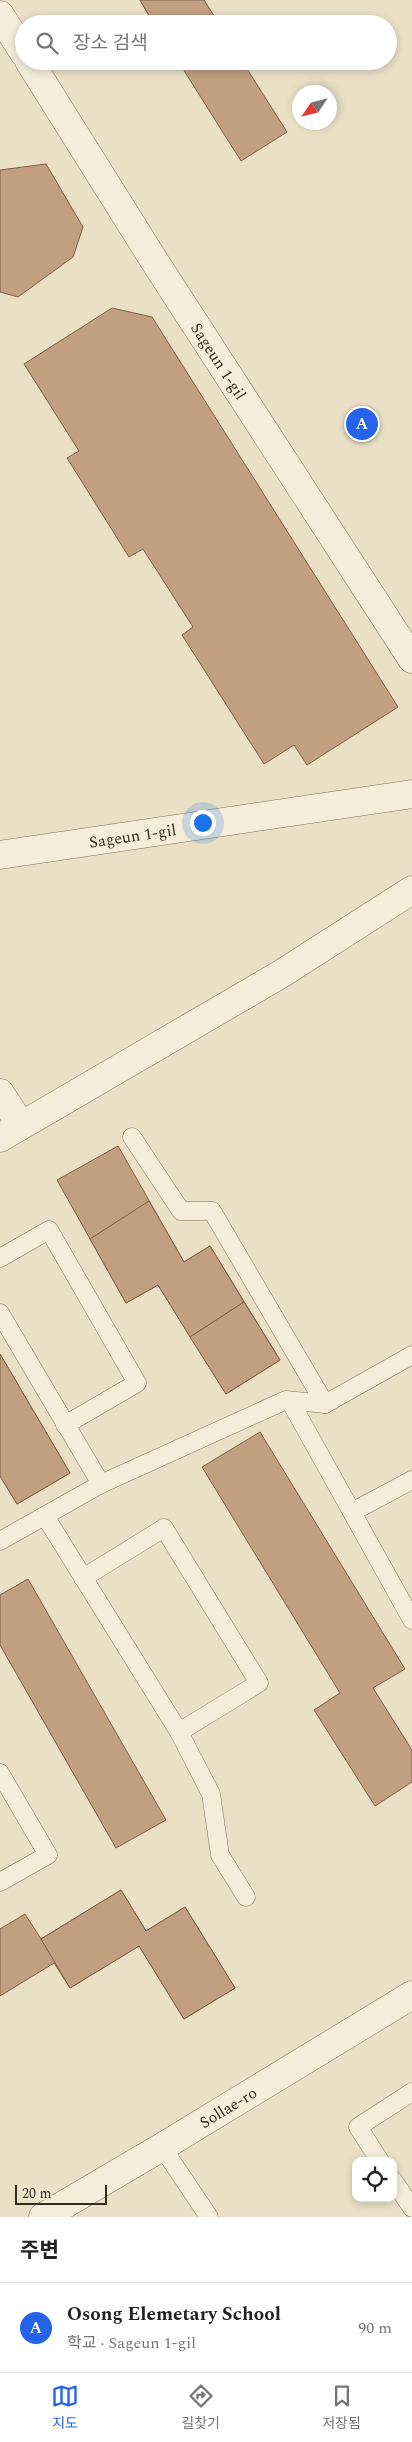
<!DOCTYPE html>
<html lang="ko">
<head>
<meta charset="utf-8">
<style>
  body { margin:0; font-family:Spectral,"Noto Sans KR",serif; background:#f2f2f2; color:#222 }
  .controls { position:absolute; right:15px; bottom:15px; display:grid; overflow:hidden; border-radius:10px; box-shadow:0 2px 8px #0003 }
  .controls button { width:45px; height:45px; display:grid; place-items:center; padding:0; border:0; border-bottom:1px solid #e0e0e0; background:#fff; color:#222; font:25px sans-serif }
  .compass { position:absolute; left:292px; top:85px; width:45px; height:45px; border-radius:50%; background:#fff; box-shadow:0 2px 8px #0003; rotate:235deg }
  .scale { position:absolute; left:15px; bottom:12px; width:92px; box-sizing:border-box; padding-left:5px; border:2px solid #342b20; border-top:0; font-size:14px; line-height:18px; white-space:nowrap; color:#342b20; -webkit-text-stroke:4px #f1ead5; paint-order:stroke }
  .you { position:absolute; left:202px; top:822px; width:18px; height:18px; margin:-12px; border:4px solid #fff; border-radius:50%; background:#1a73e8; box-shadow:0 0 0 8px #1a73e833 }
  .badge { display:grid; place-items:center; width:32px; height:32px; border-radius:50%; background:#2563eb; color:#fff; font-size:16px; font-weight:700 }
  .pin { position:absolute; translate:-50% -50%; border:2px solid #fff; box-shadow:0 1px 5px #0006 }
  .list { margin:0; padding:0; list-style:none }
  h2 { display:flex; justify-content:space-between; align-items:center; height:65px; margin:0; padding:0 20px; font-size:21px }
  h2 small { font-size:16px; font-weight:400; color:#767676 }
  .list li { display:grid; grid-template-columns:32px 1fr auto; gap:15px; align-items:center; box-sizing:border-box; height:90px; padding:0 20px; border-top:1px solid #e0e0e0 }
  .list b { display:block; font-size:19px; white-space:nowrap }
  .list p { margin:0; font-size:16px; white-space:nowrap; color:#767676 }
  .list em { font-size:16px; font-style:normal; color:#767676 }
  .icon { flex:none; width:28px; height:28px; fill:none; stroke:currentColor; stroke-width:2; stroke-linecap:round; stroke-linejoin:round }
  .map { position:relative; flex:none; width:412px; height:2217px; overflow:hidden }
  .search { position:absolute; background:#fff; box-shadow:0 2px 8px #0003; left:15px; right:15px; top:15px; height:55px; display:flex; align-items:center; gap:12px; box-sizing:border-box; padding:0 18px; border-radius:28px; color:#767676; font-size:19px }
  .sheet { height:155px; background:#fff }
  nav { display:flex; justify-content:space-around; align-items:center; box-sizing:border-box; height:70px; border-top:1px solid #e0e0e0; background:#fff; font-size:14px; color:#767676 }
  nav a { display:grid; justify-items:center; gap:2px }
  nav .on { color:#2563eb }
  .map>svg:first-child { display:block }
  .building { fill:#c29f81; stroke:#7e5f47 }
  .lines { fill:none; stroke-linecap:round; stroke-linejoin:round }
  .lane-casing { stroke:#82735e; stroke-width:19 }
  .street-casing { stroke:#82735e; stroke-width:29 }
  .lane { stroke:#f4edd9; stroke-width:18 }
  .street { stroke:#f4edd9; stroke-width:28 }
  .labels { text-anchor:middle; stroke-width:5; stroke-linejoin:round; paint-order:stroke }
  .street-label { font-size:16px; fill:#342b20; stroke:#f1ead5 }
</style>
</head>
<body>
<div class="map">
<svg width="412" height="2217" viewBox="0 0 412 2217">
  <rect width="100%" height="100%" fill="#e9e0c6"/>
  <g class="building">
    <path d="M140,0H204L219,24H154Z"/>
    <path d="M140,0H204L219,24H154Z"/>
    <path d="M178,61H242L287,132L241,161Z"/>
    <path d="M46,164L83,227L73,257L18,297L0,292V170Z"/>
    <path d="M112,308L152,317L398,707L307,765L294,745L264,764L182,635L193,627L143,549L129,557L67,458L79,451L24,364Z"/>
    <path d="M118,1146L184,1262L210,1246L280,1360L226,1394L158,1285L126,1303L57,1180Z"/>
    <path d="M149,1201L184,1262L210,1246L244,1302L190,1337L158,1285L126,1303L90,1239Z"/>
    <path d="M244,1302L280,1360L226,1394L190,1337Z"/>
    <path d="M0,1354L70,1473L17,1504L0,1476Z"/>
    <path d="M0,1354L70,1473L17,1504L0,1476Z"/>
    <path d="M260,1432L405,1669L373,1688L412,1750V1782L375,1806L314,1710L340,1693L202,1467Z"/>
    <path d="M28,1579L166,1820L116,1848L0,1645V1595Z"/>
    <path d="M121,1890L146,1931L185,1907L235,1988L184,2019L139,1946L70,1988L54,1963L0,1996V1929L25,1914L41,1939Z"/>
    <path d="M121,1890L146,1931L185,1907L235,1988L184,2019L139,1946L70,1988L41,1939Z"/>
  </g>
  <g class="lines">
    <defs>
      <g id="lane">
        <path d="M132,1137L181,1211H212L325,1404"/>
        <path d="M0,1258L49,1230L137,1383L65,1425"/>
        <path d="M0,1313L101,1484"/>
        <path d="M290,1401L412,1620"/>
        <path d="M352,1512L412,1480"/>
        <path d="M45,1516L179,1732L211,1794L220,1855L246,1897"/>
        <path d="M0,1541L101,1484L286,1400L325,1404L412,1355"/>
        <path d="M83,1578L164,1528L259,1683L179,1732"/>
        <path d="M0,1773L48,1855L0,1882"/>
        <path d="M162,2147L209,2217"/>
        <path d="M380,2161L358,2127L412,2092"/>
        <path d="M393,2180L412,2208"/>
      </g>
      <g id="street">
        <path d="M0,15L24,53"/>
        <path id="s1" d="M29,61L155,262L412,659"/>
        <path id="s2" d="M0,855L412,794"/>
        <path d="M0,1093L21,1125"/>
        <path d="M0,1138L281,974L412,890"/>
        <path id="s3" d="M43,2217L162,2147L412,1995"/>
      </g>
    </defs>
    <use href="#lane" class="lane-casing"/>
    <use href="#street" class="street-casing"/>
    <use href="#lane" class="lane"/>
    <use href="#street" class="street"/>
  </g>
  <g class="labels">
    <g class="street-label">
      <text dy="6" stroke="none"><textPath href="#s1" startOffset="355">Sageun 1-gil</textPath></text>
      <text dy="6" stroke="none"><textPath href="#s2" startOffset="134">Sageun 1-gil</textPath></text>
      <text dy="6" stroke="none"><textPath href="#s3" startOffset="215">Sollae-ro</textPath></text>
    </g>
  </g>
</svg>
<div class="controls">
<button><svg class="icon" aria-label="locate" viewBox="0 0 24 24"><circle cx="12" cy="12" r="6"/><path d="M12 2v4M12 18v4M2 12h4M18 12h4"/></svg></button>
</div>
<svg class="compass" viewBox="-18 -18 36 36"><path d="M0-13l5 13h-10z" fill="#e53935"/><path d="M0 13l5-13h-10z" fill="#767676"/></svg>
<div class="scale">20 m</div>
<div class="you"></div>
<div class="pin badge" style="left:362px;top:424px">A</div>
<div class="search"><svg class="icon" aria-label="search" viewBox="0 0 24 24"><circle cx="10" cy="10" r="6"/><path d="M15 15l6 6"/></svg>장소 검색</div>
</div>
<section class="sheet">
<h2>주변<small></small></h2>
<ul class="list">
<li><span class="badge">A</span><div><b>Osong Elemetary School</b><p>학교 · Sageun 1-gil</p></div><em>90 m</em></li>
</ul>
</section>
<nav>
<a class="on"><svg class="icon" aria-label="map" viewBox="0 0 24 24"><path d="M3 6l6-2 6 2 6-2v14l-6 2-6-2-6 2zM9 4v14M15 6v14"/></svg>지도</a>
<a><svg class="icon" aria-label="directions" viewBox="0 0 24 24"><path d="M12 3l9 9-9 9-9-9zM9 14v-3h6M13 9l2 2-2 2"/></svg>길찾기</a>
<a><svg class="icon" aria-label="saved" viewBox="0 0 24 24"><path d="M7 4h10v16l-5-4-5 4z"/></svg>저장됨</a>
</nav>
</body>
</html>
